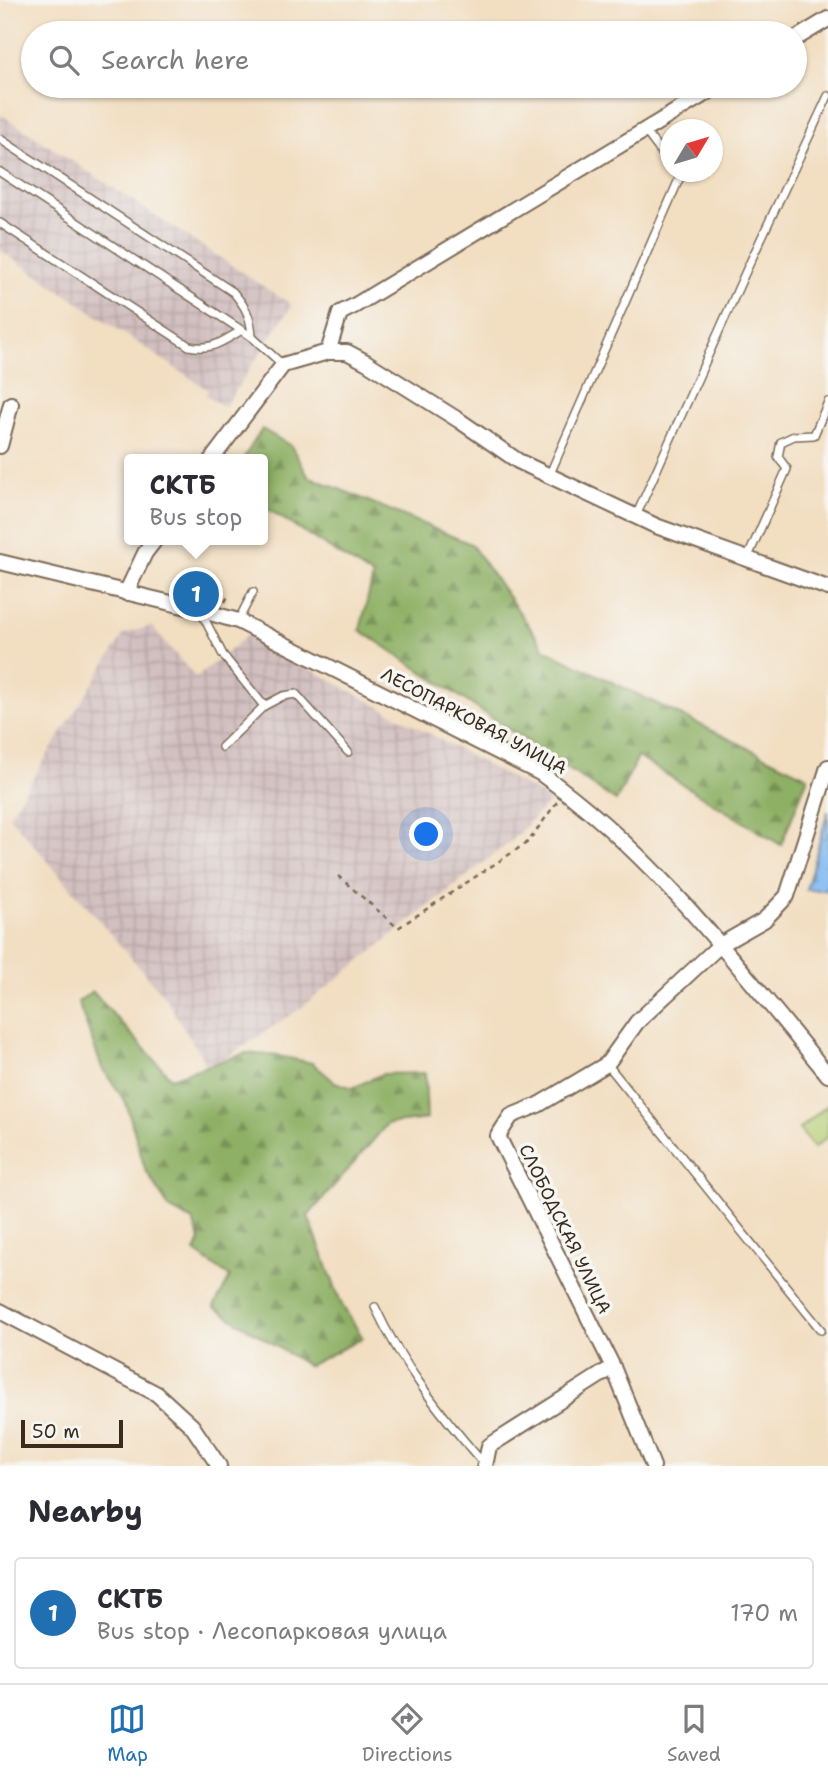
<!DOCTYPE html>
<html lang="en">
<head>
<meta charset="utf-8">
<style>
  body { margin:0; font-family:"Shantell Sans",sans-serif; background:#f7f7f7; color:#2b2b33 }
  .compass { position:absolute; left:660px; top:119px; width:63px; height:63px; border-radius:50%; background:#fff; box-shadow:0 2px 5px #0004; rotate:52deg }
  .scale { position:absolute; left:21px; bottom:18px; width:102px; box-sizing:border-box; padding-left:7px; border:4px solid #3b2a1e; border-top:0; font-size:19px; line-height:24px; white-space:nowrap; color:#3b2a1e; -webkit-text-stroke:5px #f6f6f2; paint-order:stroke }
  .you { position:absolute; left:427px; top:835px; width:24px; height:24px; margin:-18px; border:5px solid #fff; border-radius:50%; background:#1a73e8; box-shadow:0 0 0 10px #1a73e833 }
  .badge { display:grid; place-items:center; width:46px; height:46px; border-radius:50%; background:#1f6fb2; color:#fff; font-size:23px; font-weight:700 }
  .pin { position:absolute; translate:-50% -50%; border:4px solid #fff; box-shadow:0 2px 7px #0006 }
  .popup { position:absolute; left:124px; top:454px; width:144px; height:91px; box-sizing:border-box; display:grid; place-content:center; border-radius:7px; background:#fff; filter:drop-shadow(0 2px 5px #0005); font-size:23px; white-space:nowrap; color:#7c7c81 }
  .popup b { font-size:26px; color:#2b2b33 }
  .popup::after { content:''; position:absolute; left:50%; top:100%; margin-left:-14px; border:14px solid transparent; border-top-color:#fff }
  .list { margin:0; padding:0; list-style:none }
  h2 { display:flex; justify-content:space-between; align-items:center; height:91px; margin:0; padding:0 28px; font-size:30px }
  h2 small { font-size:23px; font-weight:400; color:#7c7c81 }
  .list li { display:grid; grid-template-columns:46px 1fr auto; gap:21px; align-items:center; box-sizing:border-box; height:112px; margin:0 14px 14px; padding:0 14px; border:2px solid #e1e1e2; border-radius:7px }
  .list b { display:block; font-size:26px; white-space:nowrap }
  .list p { margin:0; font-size:23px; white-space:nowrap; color:#7c7c81 }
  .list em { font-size:23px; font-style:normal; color:#7c7c81 }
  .icon { flex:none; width:38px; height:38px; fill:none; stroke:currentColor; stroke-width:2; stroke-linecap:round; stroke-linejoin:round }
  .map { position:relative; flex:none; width:828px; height:1466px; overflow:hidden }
  .search { position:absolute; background:#fff; box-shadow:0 2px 5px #0004; left:21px; right:21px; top:21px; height:77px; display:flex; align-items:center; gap:18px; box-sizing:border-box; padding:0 24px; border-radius:38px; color:#7c7c81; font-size:26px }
  .sheet { height:217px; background:#fff }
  nav { display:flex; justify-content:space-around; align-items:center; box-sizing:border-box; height:98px; border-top:2px solid #e1e1e2; background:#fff; font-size:19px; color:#7c7c81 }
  nav a { display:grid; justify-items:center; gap:4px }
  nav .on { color:#1f6fb2 }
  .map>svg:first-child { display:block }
  .industrial { fill:url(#industrial-grid) }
  .forest { fill:url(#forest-firs); stroke:#646d42; stroke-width:2 }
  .pitch { fill:#b3cd73; stroke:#777c48; stroke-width:2 }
  .water { fill:url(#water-ripples); stroke:#5e7288; stroke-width:2 }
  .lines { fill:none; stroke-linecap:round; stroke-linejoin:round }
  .lane-casing { stroke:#7b6957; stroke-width:10 }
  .street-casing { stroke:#7b6957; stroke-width:18 }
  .path { stroke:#7b6957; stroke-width:2.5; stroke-dasharray:5 5; stroke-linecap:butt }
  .lane { stroke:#fff; stroke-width:7 }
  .street { stroke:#fff; stroke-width:14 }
  .labels { text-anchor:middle; stroke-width:7; stroke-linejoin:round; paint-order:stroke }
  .street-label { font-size:18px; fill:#3b2a1e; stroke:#f6f6f2 }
</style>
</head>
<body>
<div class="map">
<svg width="828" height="1466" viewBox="0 0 828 1466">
  <defs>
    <pattern id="industrial-grid" width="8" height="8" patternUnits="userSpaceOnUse" patternTransform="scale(1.75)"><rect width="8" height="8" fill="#d2bfbf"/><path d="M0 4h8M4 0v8" fill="none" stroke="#b5a4a4"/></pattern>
    <pattern id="forest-firs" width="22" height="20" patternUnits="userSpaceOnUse" patternTransform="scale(1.75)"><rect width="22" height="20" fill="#8eb065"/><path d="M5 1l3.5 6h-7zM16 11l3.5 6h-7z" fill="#758f53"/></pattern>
    <pattern id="water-ripples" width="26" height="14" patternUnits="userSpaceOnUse" patternTransform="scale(1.75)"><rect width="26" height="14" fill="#81b9f1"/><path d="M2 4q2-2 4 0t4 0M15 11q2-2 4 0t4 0" fill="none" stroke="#6b97c3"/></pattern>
  </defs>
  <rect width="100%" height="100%" fill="#f6f6f2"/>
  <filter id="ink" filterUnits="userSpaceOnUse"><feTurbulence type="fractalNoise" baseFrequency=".0143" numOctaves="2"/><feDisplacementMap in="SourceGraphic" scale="14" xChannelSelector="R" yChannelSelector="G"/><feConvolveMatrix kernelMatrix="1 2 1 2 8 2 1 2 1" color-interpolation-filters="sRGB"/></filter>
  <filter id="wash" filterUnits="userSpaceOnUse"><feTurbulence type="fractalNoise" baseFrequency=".00686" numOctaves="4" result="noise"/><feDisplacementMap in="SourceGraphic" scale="28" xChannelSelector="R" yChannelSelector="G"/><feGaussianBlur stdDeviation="1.57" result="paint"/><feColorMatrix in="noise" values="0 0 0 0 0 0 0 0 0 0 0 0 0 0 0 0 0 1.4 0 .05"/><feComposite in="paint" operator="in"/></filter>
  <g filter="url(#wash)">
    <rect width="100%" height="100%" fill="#f2dec1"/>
    <g class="industrial">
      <path d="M0,114L292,305L224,407L206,395L208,390L0,250Z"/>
      <path d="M151,626L196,678L248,635L551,800L512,840L297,1011L209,1069L164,996L9,816L124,634Z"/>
    </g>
    <g class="forest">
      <path d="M262,429L291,446L308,476L471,544L546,650L808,777L781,845L638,757L616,801L360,630L373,576L263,506L262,459H243Z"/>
      <path d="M92,991L171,1078L246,1053L279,1056L312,1063L335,1082L353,1088L382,1074L425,1073L427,1119L387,1124L308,1216L342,1305L363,1338L308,1366L214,1307L230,1277L195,1252L200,1240L193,1221L169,1208L145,1169L126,1103L102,1068L78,1002Z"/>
    </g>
    <path class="pitch" d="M828,1105V1136L814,1148L799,1129Z"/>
    <path class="water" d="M828,811V890H806Z"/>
  </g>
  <g filter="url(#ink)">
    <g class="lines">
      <defs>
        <g id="lane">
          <path d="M645,131L670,164"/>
          <path d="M0,139L233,292C246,307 251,317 252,337L283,365"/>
          <path d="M0,172L252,337"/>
          <path d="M0,223L189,346C212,351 223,341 242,330"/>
          <path d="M549,476L680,177L676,172"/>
          <path d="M636,516L746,271L828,96"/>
          <path d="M747,559L787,469L778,457L781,442L794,436L814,435L828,402"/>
          <path d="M200,610L223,655L264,706L222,747"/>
          <path d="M238,621L253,592"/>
          <path d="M264,706L283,696L296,694L348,752"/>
          <path d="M607,1064L821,1330"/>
          <path d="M375,1307C402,1365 442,1416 484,1464"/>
        </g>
        <g id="street">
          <path d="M795,39L828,19"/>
          <path d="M328,352L340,313L354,306L718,86"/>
          <path d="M0,446L11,404"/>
          <path d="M212,459L283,365L328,352H347L366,362L460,421L518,461L656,526L828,588"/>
          <path d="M0,562L200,610L238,621L540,773C654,853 740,969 828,1075"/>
          <path d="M126,593L145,553L155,540"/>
          <path d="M0,1311L157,1394L192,1426L219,1466"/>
          <path d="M485,1466L489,1446L613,1367"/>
          <path d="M653,1466L613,1367L498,1136L511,1116L538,1105L607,1064L637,1022L720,945L764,920L787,896L828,767"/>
        </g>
      </defs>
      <use href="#lane" class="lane-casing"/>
      <use href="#street" class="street-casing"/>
      <g class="path">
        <path d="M225,602L228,596"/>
        <path d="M338,876L398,928L528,842L557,802"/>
      </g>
      <use href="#lane" class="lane"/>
      <use href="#street" class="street"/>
    </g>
  </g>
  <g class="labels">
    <g class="street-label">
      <text transform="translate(474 721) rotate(28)" y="6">ЛЕСОПАРКОВАЯ УЛИЦА</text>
      <text transform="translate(565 1229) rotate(64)" y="6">СЛОБОДСКАЯ УЛИЦА</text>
    </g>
  </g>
</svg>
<svg class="compass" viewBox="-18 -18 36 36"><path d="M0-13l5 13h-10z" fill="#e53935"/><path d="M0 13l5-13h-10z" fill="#7c7c81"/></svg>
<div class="scale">50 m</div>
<div class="you"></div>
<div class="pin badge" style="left:196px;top:594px">1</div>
<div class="popup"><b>СКТБ</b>Bus stop</div>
<div class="search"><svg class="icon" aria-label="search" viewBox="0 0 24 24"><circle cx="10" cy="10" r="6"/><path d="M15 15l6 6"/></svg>Search here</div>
</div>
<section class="sheet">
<h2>Nearby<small></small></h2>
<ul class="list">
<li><span class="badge">1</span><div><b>СКТБ</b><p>Bus stop · Лесопарковая улица</p></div><em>170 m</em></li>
</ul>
</section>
<nav>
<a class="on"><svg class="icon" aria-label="map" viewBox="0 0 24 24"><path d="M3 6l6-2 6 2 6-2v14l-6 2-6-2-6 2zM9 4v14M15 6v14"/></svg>Map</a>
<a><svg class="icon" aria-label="directions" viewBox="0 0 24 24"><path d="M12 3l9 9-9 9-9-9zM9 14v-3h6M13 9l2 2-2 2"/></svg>Directions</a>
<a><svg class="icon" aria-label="saved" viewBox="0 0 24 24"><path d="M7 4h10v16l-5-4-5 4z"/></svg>Saved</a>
</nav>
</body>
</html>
